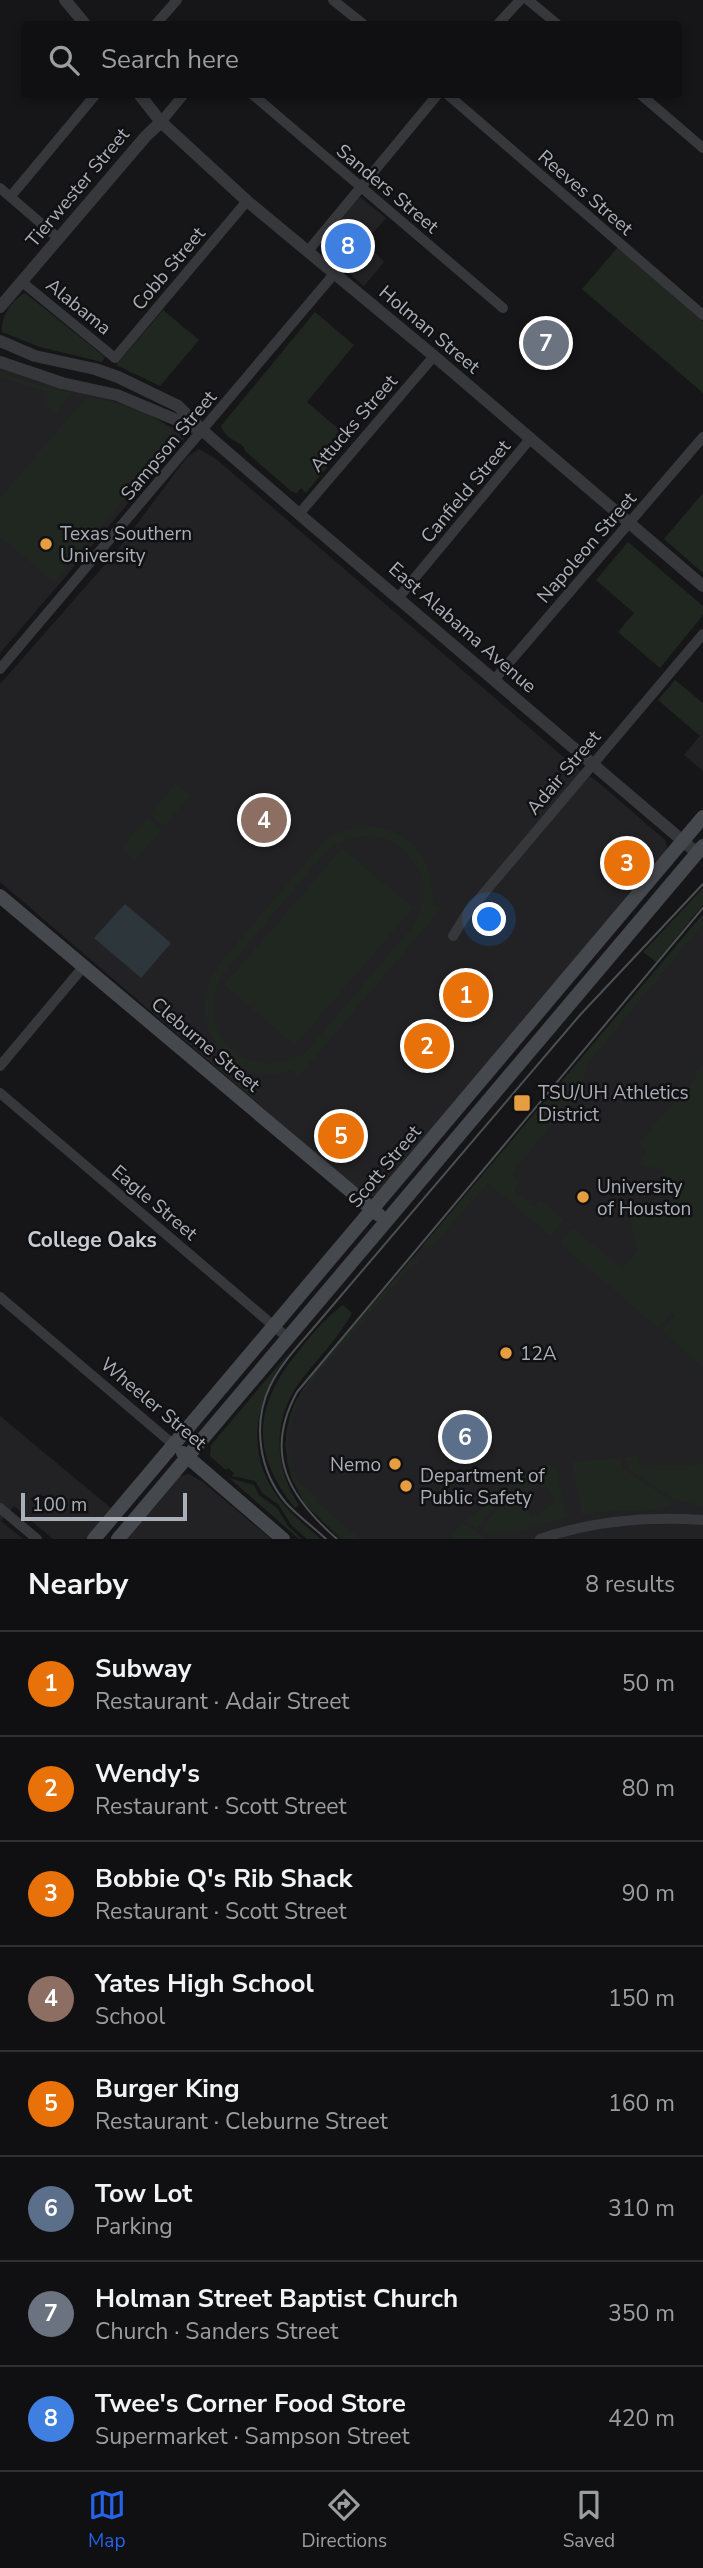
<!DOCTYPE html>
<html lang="en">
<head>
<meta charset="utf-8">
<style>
  body { margin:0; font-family:"Nunito Sans",sans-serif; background:#1e1e20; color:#f1f3f6 }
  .scale { position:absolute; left:21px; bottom:18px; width:166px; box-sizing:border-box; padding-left:7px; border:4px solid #a9aeb7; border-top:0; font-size:19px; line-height:24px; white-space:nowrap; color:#a9aeb7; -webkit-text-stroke:5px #111113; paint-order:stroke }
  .you { position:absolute; left:490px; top:920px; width:24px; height:24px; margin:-18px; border:5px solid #fff; border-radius:50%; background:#1a73e8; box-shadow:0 0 0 10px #1a73e833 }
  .badge { display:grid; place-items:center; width:46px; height:46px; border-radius:50%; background:#2563eb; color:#fff; font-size:23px; font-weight:700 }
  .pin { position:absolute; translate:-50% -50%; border:4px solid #fff; box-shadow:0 2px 7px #0006 }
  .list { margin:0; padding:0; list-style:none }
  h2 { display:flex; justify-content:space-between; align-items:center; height:91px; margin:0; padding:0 28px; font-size:30px }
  h2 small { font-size:23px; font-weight:400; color:#9c9d9f }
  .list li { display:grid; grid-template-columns:46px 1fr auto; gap:21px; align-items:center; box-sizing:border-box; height:105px; padding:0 28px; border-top:2px solid #303032 }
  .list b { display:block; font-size:26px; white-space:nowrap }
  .list p { margin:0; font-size:23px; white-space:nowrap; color:#9c9d9f }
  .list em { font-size:23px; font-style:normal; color:#9c9d9f }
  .icon { flex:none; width:38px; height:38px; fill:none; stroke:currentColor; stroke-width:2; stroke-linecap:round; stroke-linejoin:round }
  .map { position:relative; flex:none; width:703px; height:1539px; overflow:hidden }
  .search { position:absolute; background:#101012; box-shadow:0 4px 10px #0003; left:21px; right:21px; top:21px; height:77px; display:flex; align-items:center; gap:18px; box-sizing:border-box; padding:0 24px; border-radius:7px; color:#9c9d9f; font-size:26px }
  .sheet { height:931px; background:#101012 }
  nav { display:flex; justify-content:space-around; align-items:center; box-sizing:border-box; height:98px; border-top:2px solid #303032; background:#101012; font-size:19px; color:#9c9d9f }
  nav a { display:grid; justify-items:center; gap:4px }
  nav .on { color:#2563eb }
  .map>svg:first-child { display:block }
  .built { fill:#222224 }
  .green { fill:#202720; fill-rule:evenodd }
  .water { fill:#2d363b }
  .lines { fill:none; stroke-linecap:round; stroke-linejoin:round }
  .minor { stroke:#37383c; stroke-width:10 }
  .tertiary { stroke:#37383c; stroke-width:12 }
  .secondary { stroke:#45484c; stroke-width:14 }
  .tram { stroke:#4c4f53; stroke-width:2 }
  .poi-dot { fill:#e69e40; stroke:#111113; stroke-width:2.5 }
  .labels { text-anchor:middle; stroke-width:5; stroke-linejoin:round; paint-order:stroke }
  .street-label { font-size:19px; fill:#a9aeb7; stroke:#111113 }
  .poi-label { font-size:19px; fill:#a9aeb7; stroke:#111113; text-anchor:start }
  .neighbourhood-label { font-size:21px; font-weight:bold; fill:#c9cdd3; stroke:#111113 }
</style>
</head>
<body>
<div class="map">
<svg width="703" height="1539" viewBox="0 0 703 1539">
  <rect width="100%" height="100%" fill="#161618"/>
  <g class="built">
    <path d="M360,197L386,218L365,242L384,262L364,286L322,251L321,247V240L356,198Z"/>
    <path d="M0,368L43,383L100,396L145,412L186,436L0,653Z"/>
    <path d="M199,449L216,459L574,766L598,782L665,840L667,847L666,853L374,1196H367L360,1191L0,882V684L116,552L187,457Z"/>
    <path d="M703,732V771L684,755Z"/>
    <path d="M703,914V1539H340L305,1504L292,1479L287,1462L286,1433L290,1416L303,1388Z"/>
    <path d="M0,1416L112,1509L87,1539H53L14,1506L1,1521L23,1539H0Z"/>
    <path d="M189,1474L203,1482L271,1539H125L180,1476Z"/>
  </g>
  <g class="green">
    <path d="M618,247L703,322V393L582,289Z"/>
    <path d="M25,293L105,357L102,362L40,347L2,332C0,318 12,299 25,293Z"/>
    <path d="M163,310L199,340L160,386L116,365Z"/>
    <path d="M315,312L354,345L307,402L350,439L306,493L301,488L297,493L291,491L245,451L244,447C236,441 223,436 221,426Z"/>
    <path d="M0,372L37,385L71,392L70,395L55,414L46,406L47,392L0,377Z"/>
    <path d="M88,396C112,402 162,415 176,436L54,582L0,536V498Z"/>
    <path d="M703,493V573L664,539Z"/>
    <path d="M628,542L703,606V615L660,668L618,632L634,613L596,580Z"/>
    <path d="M675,680L703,703V732L700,736L658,700Z"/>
    <path d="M176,784L190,796L164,826L150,814Z"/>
    <path d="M147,818L161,830L135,860L122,848Z"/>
    <path d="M362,826C411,827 433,856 433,903L441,909L298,1077L291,1070C226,1093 180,1018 220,963L324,841L338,833ZM362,836L385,838L400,847L412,859L421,874L423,884L421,910L413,926L304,1054C246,1085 195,1035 221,976L323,855C335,844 346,839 362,836Z"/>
    <path d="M342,848L413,908L295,1045L224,985Z"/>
    <path d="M703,888V905L656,962L643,952Z"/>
    <path d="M703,914L701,918L703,924L588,1063L579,1090L512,1174L520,1181L514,1190L534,1207L540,1200L564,1220L550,1236L488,1183L429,1250L423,1245Z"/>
    <path d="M703,1064V1367L662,1331L675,1315L672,1312L658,1328L560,1243L573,1228L622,1269L637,1251L629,1214L666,1212L673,1188L661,1184L664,1170L644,1166L639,1162L647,1150L639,1143L697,1077L694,1074Z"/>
    <path d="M413,1257L419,1262L416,1265L413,1264L323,1367L301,1395L295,1409L288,1438L292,1468L294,1477L317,1498L316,1501L360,1539H343L305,1504L292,1479L285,1445L290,1416L295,1402L313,1374Z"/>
    <path d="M343,1305L352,1313C338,1339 317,1359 299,1383C272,1420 274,1468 299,1505L295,1508C248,1450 255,1403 301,1348C314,1332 326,1317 343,1305Z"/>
    <path d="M292,1349C254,1398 241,1456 285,1506C296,1518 309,1529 321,1539H307L292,1526L278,1504L263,1494L255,1481L232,1476L234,1473L228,1468L226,1470L210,1456L211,1445Z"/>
    <path d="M639,1456V1466L703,1464V1506L674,1499L629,1469L625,1457Z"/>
    <path d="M621,1458L623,1468L628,1472L673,1502C658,1516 604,1508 582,1515L572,1462Z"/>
    <path d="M549,1464L557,1471L566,1518C540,1523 508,1539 483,1533C485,1517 505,1505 513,1491L531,1518L556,1502L547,1487L544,1489L540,1484L521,1495L513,1485L477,1529L465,1521L533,1468Z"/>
    <path d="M229,1478L254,1485L259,1495L277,1508L288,1526L302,1539H299Z"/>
    <path d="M462,1523L486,1539H453L451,1533Z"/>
  </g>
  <path class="water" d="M125,904L171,943L141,978L94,938Z"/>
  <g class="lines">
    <g class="minor">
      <path d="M333,0L363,24"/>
      <path d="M528,0L557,24"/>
      <path d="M156,24L177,0"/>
      <path d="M498,24L520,0"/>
      <path d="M252,94L503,308"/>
      <path d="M447,94L703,315"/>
      <path d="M640,94L703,148"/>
      <path d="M161,122L184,94"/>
      <path d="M0,188L58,238"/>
      <path d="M11,196L96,94"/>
      <path d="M308,251L438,94"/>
      <path d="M22,282L115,358L247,201"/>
      <path d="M299,514L434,356"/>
      <path d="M399,597L530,439"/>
      <path d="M0,669L334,274"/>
      <path d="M494,680L703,437"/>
      <path d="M453,936L468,912L703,634"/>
      <path d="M0,1066L84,966"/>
      <path d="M0,1093L288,1338"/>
      <path d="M0,1297L174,1445"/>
      <path d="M0,1508L37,1539"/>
      <path d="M540,1539C592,1521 648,1516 703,1520"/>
    </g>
    <g class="tertiary">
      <path d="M65,0L85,24"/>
      <path d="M139,94L161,122L247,201L434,356L703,586"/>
      <path d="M0,307L146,136L161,122"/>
      <path d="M0,341L35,356L95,369L118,377L178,406L203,431L299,514L697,853"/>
      <path d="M0,362L62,383L117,395L198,429"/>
    </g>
    <g class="secondary">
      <path d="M0,896L379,1215"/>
      <path d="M183,1453L283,1539"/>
      <path d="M94,1539L703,817"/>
      <path d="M118,1539L703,846"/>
    </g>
    <g class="tram">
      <path d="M326,1539C313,1527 298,1516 286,1503C259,1471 252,1424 270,1386C281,1363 300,1344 316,1325L580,1015L703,884"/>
      <path d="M337,1539C289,1497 263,1454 297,1392L703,908"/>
    </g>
  </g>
  <g class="poi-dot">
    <circle cx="46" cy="544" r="7"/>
    <rect x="513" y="1094" width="18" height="18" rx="3.5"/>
    <circle cx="583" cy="1197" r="7"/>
    <circle cx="506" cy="1353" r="7"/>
    <circle cx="395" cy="1464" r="7"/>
    <circle cx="406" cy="1486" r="7"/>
  </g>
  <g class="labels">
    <g class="street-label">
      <text transform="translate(77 187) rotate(-50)" y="7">Tierwester Street</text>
      <text transform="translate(388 188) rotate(40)" y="7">Sanders Street</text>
      <text transform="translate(586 192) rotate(41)" y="7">Reeves Street</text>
      <text transform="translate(168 268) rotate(-50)" y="7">Cobb Street</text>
      <text transform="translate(79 306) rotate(39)" y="7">Alabama</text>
      <text transform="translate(430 329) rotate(40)" y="7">Holman Street</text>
      <text transform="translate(353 423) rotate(-49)" y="7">Attucks Street</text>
      <text transform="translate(168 445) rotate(-50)" y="7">Sampson Street</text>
      <text transform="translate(465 491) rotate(-50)" y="7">Canfield Street</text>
      <text transform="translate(586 547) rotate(-49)" y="7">Napoleon Street</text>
      <text transform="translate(463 627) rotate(41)" y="7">East Alabama Avenue</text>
      <text transform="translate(563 772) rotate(-50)" y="7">Adair Street</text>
      <text transform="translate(206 1044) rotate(40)" y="7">Cleburne Street</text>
      <text transform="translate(384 1166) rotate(-50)" y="7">Scott Street</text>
      <text transform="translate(155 1202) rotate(40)" y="7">Eagle Street</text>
      <text transform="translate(154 1403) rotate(40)" y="7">Wheeler Street</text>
    </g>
    <g class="poi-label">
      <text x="60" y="540">Texas Southern<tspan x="60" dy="22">University</tspan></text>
      <text x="538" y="1099">TSU/UH Athletics<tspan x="538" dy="22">District</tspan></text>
      <text x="597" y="1193">University<tspan x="597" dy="22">of Houston</tspan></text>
      <text x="520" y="1360">12A</text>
      <text x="381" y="1471" text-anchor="end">Nemo</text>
      <text x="420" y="1482">Department of<tspan x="420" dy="22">Public Safety</tspan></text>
    </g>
    <g class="neighbourhood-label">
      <text x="92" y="1247">College Oaks</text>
    </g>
  </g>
</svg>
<div class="scale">100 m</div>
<div class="you"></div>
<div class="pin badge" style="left:466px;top:995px;background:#e8710a">1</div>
<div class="pin badge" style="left:427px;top:1046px;background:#e8710a">2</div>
<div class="pin badge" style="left:627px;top:863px;background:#e8710a">3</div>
<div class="pin badge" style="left:264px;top:820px;background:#8d6e63">4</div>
<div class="pin badge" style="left:341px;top:1136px;background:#e8710a">5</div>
<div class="pin badge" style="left:465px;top:1437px;background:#5c6f8a">6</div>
<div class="pin badge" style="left:546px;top:343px;background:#6b7280">7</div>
<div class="pin badge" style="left:348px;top:246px;background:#3f7fe0">8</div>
<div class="search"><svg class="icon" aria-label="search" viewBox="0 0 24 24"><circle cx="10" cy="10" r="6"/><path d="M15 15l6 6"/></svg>Search here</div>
</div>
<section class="sheet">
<h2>Nearby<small>8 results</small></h2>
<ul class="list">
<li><span class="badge" style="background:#e8710a">1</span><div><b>Subway</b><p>Restaurant · Adair Street</p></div><em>50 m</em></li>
<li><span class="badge" style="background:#e8710a">2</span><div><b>Wendy's</b><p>Restaurant · Scott Street</p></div><em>80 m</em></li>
<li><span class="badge" style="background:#e8710a">3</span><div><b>Bobbie Q's Rib Shack</b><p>Restaurant · Scott Street</p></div><em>90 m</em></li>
<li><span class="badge" style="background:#8d6e63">4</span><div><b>Yates High School</b><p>School</p></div><em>150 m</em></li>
<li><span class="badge" style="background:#e8710a">5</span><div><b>Burger King</b><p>Restaurant · Cleburne Street</p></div><em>160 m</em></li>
<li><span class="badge" style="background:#5c6f8a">6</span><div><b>Tow Lot</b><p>Parking</p></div><em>310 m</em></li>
<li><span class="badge" style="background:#6b7280">7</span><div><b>Holman Street Baptist Church</b><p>Church · Sanders Street</p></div><em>350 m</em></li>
<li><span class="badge" style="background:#3f7fe0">8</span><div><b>Twee's Corner Food Store</b><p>Supermarket · Sampson Street</p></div><em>420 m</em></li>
</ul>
</section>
<nav>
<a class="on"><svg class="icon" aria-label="map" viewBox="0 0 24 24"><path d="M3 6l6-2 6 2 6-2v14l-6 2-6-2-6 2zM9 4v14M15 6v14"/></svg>Map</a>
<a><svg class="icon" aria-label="directions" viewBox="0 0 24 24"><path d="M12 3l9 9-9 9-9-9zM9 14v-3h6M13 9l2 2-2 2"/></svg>Directions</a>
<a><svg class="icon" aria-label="saved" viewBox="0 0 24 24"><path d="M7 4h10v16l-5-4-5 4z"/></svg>Saved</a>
</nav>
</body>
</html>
